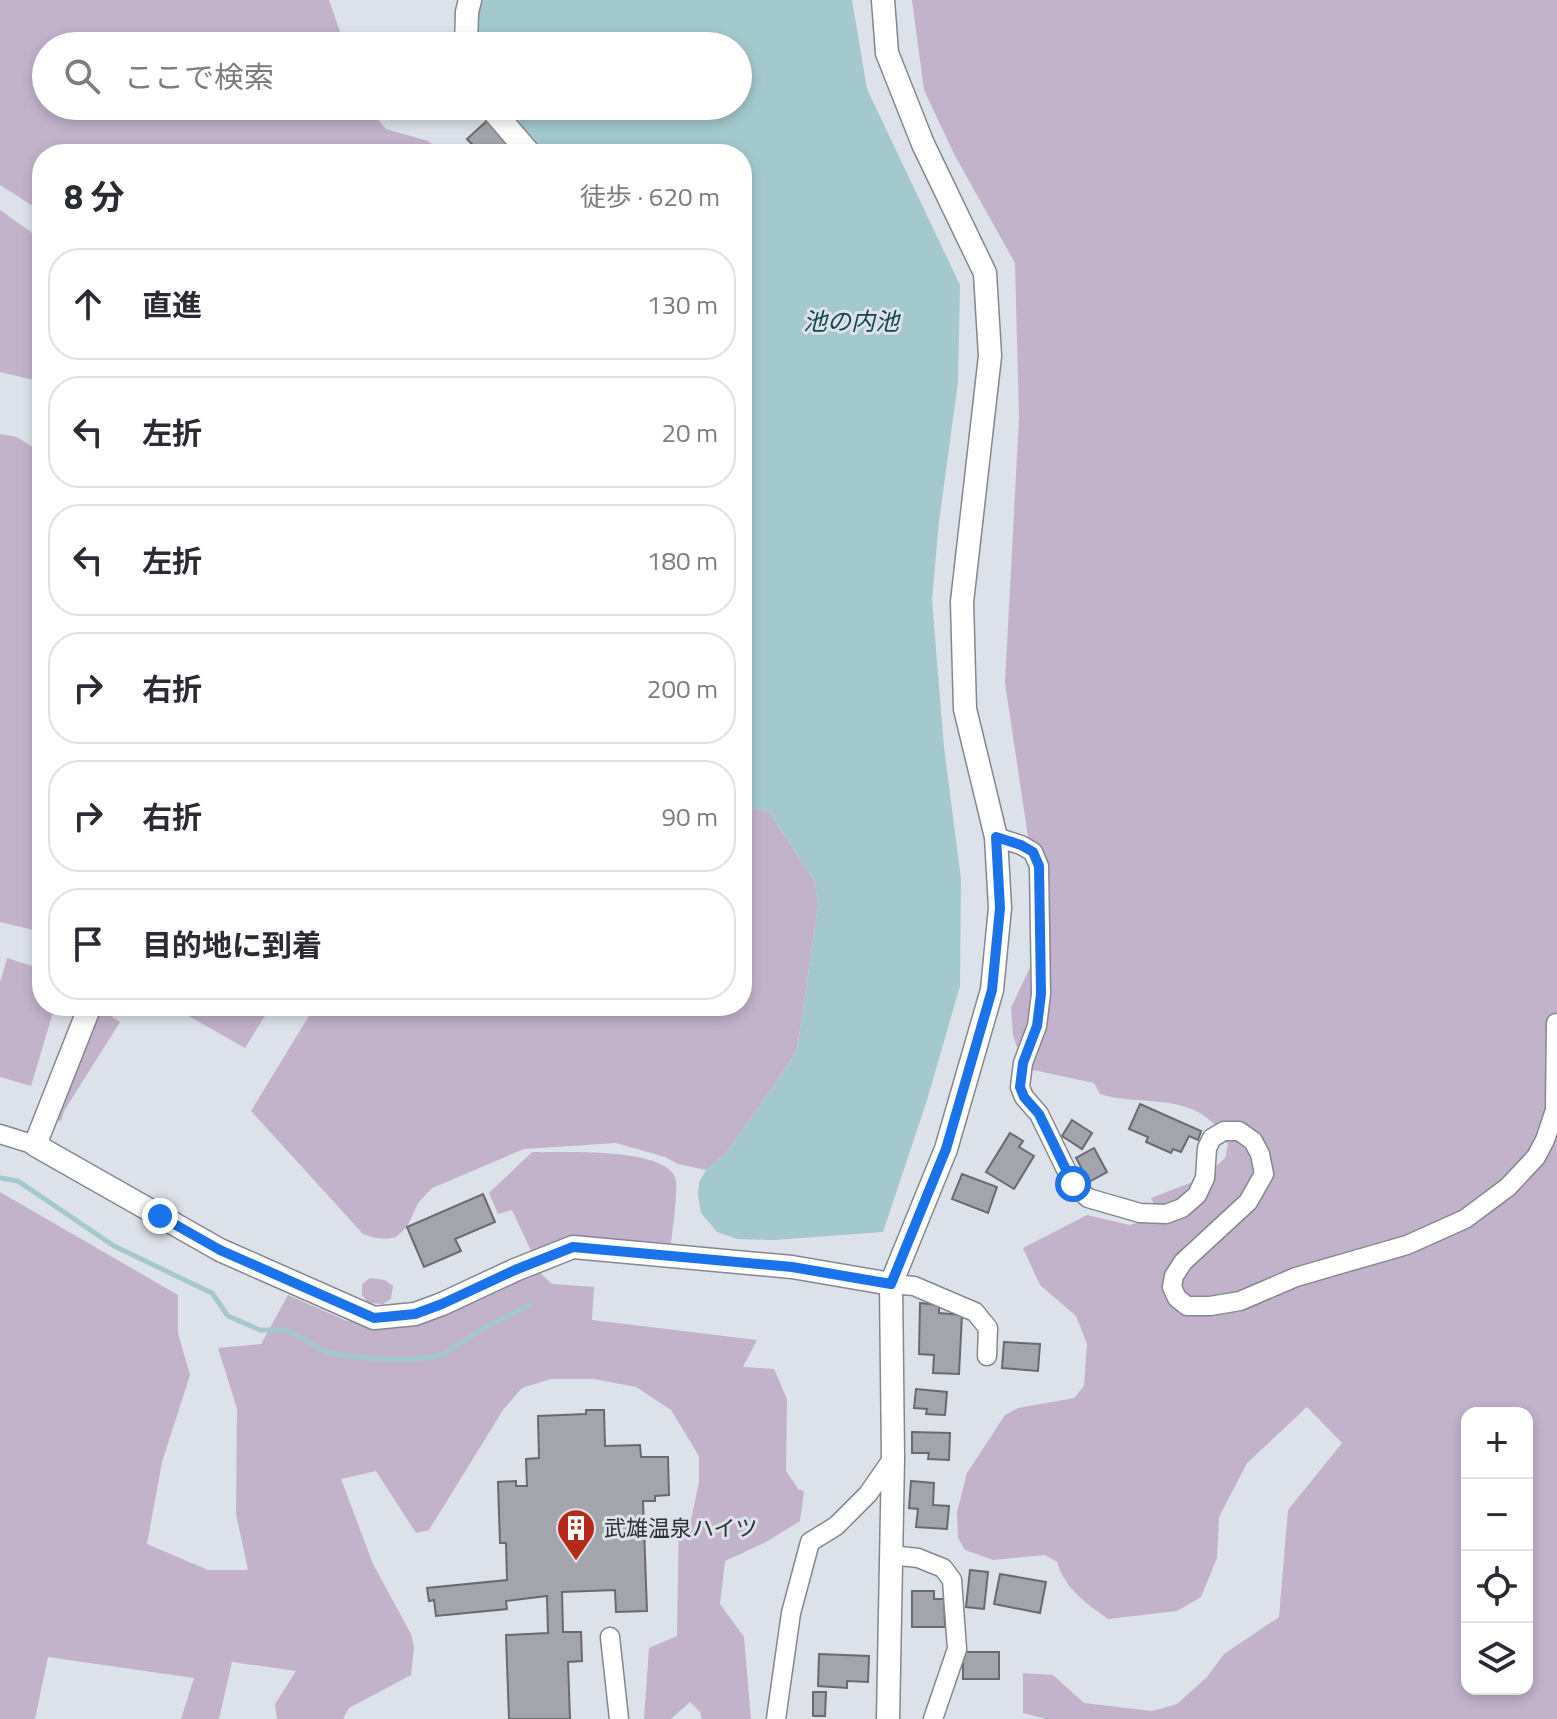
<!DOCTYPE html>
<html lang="ja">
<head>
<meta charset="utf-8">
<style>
  body { margin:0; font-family:"Titillium Web","Noto Sans JP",sans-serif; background:#f7f7f7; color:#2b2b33 }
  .controls { position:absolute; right:24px; bottom:24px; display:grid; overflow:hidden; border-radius:16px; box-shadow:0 4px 12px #0003 }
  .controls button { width:72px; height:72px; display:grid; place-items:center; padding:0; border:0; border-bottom:2px solid #e1e1e2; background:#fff; color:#2b2b33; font:40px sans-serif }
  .stop { position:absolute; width:24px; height:24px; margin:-18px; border:6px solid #1a73e8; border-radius:50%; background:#fff }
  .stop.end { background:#1a73e8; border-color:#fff; box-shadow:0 2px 8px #0008 }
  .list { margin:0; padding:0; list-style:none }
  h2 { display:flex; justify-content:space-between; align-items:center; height:104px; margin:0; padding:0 32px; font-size:34px }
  h2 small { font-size:26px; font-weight:400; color:#7c7c81 }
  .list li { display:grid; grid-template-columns:52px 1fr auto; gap:24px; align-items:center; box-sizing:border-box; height:112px; margin:0 16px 16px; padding:0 16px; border:2px solid #e1e1e2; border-radius:32px }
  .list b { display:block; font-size:30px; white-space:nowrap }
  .list em { font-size:26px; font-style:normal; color:#7c7c81 }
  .icon { flex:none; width:44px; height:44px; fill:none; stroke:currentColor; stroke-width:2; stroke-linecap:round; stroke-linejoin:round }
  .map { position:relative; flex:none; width:1557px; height:1719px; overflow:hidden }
  .search { position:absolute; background:#fff; box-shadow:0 4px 12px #0003; left:32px; top:32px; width:720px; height:88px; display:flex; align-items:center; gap:20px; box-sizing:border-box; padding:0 28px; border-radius:44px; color:#7c7c81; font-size:30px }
  .panel { position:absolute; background:#fff; box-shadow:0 4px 12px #0003; left:32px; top:144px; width:720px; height:872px; border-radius:32px }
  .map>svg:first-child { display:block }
  .green { fill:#c2b2cc; fill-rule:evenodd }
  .water { fill:#a3c9ce }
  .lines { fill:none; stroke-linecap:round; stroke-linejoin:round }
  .stream { stroke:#a3c9ce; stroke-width:5 }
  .building { fill:#a4a4ac; stroke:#696970; stroke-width:2 }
  .minor-casing { stroke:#83888f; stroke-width:21 }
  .tertiary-casing { stroke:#83888f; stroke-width:25 }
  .minor { stroke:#fff; stroke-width:18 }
  .tertiary { stroke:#fff; stroke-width:22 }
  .route { stroke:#1a73e8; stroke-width:10 }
  .labels { text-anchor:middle; stroke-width:6; stroke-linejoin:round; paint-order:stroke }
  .poi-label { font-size:22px; fill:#2e3033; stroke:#dde2ea; text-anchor:start }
  .water-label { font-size:24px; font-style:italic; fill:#0f474e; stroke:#dde2ea }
</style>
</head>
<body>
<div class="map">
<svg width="1557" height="1719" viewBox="0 0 1557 1719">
  <rect width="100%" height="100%" fill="#dde2ea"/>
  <g class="green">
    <path d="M0,0H329L345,46H46V106H366L386,129L428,141L444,154H42V212L0,185Z"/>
    <path d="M912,0H1557V1719H1046L1023,1713V1673L1053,1675L1084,1703L1152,1711L1177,1704L1207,1677L1224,1654L1279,1617L1288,1510L1342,1443L1307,1407L1247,1463L1219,1517L1217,1558L1201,1597L1177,1611L1108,1619C1086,1603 1065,1589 1057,1562L1045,1555L993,1560L965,1550L958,1538L957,1512L967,1473L1005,1415L1018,1408L1074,1398L1084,1386L1087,1344L1076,1316L1040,1285L1023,1248L1087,1215L1130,1225L1160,1216L1151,1198L1203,1178L1225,1158L1228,1145C1223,1138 1219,1130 1214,1124C1184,1093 1137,1106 1100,1094L1094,1083L1033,1070L1022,1062L1013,1035L1011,1008L1033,961L1031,857L1005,683L1019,418L1015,263L954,154L924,90ZM1467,1413H1527V1689H1467Z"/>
    <path d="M0,210L42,240V382L0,372Z"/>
    <path d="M0,434L17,437L42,453V932L0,922Z"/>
    <path d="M742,806L769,812L815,882L818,906L797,1050L773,1087L726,1153L706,1170L678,1164L665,1157L616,1143L524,1149L432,1188L418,1203L407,1227L396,1237L387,1239L376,1238L363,1234L251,1111L315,1006H742Z"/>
    <path d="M7,958L42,969V1006H55L31,1086L0,1077V982Z"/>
    <path d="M171,1006H271L245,1048Z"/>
    <path d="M108,1014L120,1022L64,1111L61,1121L54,1120L95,1016Z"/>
    <path d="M532,1152C561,1153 662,1147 675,1177C679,1186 672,1232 671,1245L585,1237L553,1244L532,1253L512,1210L498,1214L489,1193Z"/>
    <path d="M0,1192L178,1295V1333L190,1375L162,1462L147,1544L208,1570H248L236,1514L237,1409L218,1348L261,1344L288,1295L347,1321L416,1326L539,1272L552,1284L594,1287L592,1320L757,1340L743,1367L774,1369L787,1399L786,1471L799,1490L804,1491L800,1521L766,1542L725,1561L720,1604L744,1637L751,1719H702L700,1712L690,1702L671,1719H644L649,1648L677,1636L679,1517L691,1520L699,1482V1456L671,1410L636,1387L594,1379H551L522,1388L503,1410L429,1530L416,1533L376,1471L341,1479L373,1564L411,1634L414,1648L411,1675L349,1708L343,1719H277L275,1704L296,1671L232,1662L219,1719H181L194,1678L48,1657L35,1719H0Z"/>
    <path d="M370,1278L385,1280L393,1286L391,1299L383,1304L368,1303L362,1295V1284Z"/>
  </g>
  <path class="water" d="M480,0H852L867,89L960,285L958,382L939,522L932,600L944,747L961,879L960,986L928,1097L883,1232L774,1240L737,1239L717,1232L701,1213L698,1195L699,1182L706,1170L726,1153L773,1087L797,1050L818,906L815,882L769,812L742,806V154H544L499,106H738V46H474L475,20Z"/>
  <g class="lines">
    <path class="stream" d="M0,1178L18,1181L114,1246L212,1293L228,1316L260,1330H287L328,1353L374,1359H417L442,1355L482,1329L530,1305"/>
  </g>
  <g class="building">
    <path d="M489,119L516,147L509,154H481L467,139Z"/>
    <path d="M1140,1104L1201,1131L1198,1140L1189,1136L1181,1152L1173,1149L1171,1153L1146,1142L1148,1137L1129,1129Z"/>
    <path d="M1072,1120L1092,1133L1082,1149L1062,1136Z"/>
    <path d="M1010,1133L1023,1141L1019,1147L1034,1156L1014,1189L986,1172Z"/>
    <path d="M1094,1148L1107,1172L1089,1182L1076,1158Z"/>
    <path d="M962,1174L997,1187L988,1213L952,1199Z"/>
    <path d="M483,1194L495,1222L455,1239L461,1251L424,1267L407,1227Z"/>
    <path d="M920,1303L939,1305V1313L962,1315L959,1374L933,1373L934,1355L919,1354Z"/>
    <path d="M1004,1342L1040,1344L1038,1371L1002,1368Z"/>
    <path d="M916,1389L947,1392L945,1415L926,1414L927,1409L914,1408Z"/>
    <path d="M586,1410H604L605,1446L640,1445L641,1457H668L669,1495L655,1496V1501H643L647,1611L616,1612L615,1590L562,1592L563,1632H581L582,1661L568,1662L570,1719H509L506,1635L548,1633L547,1596L506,1601L507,1609L436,1616L434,1600L429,1601L427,1588L507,1580L506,1543H500L498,1482L516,1481V1486H527L526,1459L539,1458L538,1416L586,1414Z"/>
    <path d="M912,1432L950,1433L949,1460L928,1459L929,1453H912Z"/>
    <path d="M911,1481L934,1483L933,1505L949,1506L947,1529L916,1527L918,1509L909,1508Z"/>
    <path d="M970,1570L988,1572L984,1609L966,1607Z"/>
    <path d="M1000,1574L1046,1582L1040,1613L994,1604Z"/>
    <path d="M912,1591H934V1599H944L945,1627H912Z"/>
    <rect x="963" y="1652" width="36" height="27"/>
    <path d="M819,1654L869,1656L868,1682L847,1681V1688L818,1686Z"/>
    <path d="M813,1692H826L825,1716H813Z"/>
  </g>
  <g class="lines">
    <defs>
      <g id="minor">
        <path d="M996,837L1021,845L1033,852L1039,866L1041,994L1037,1026L1023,1063L1020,1087L1024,1097L1039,1114L1073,1184L1088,1198L1140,1213L1166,1214L1182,1208L1197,1195L1205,1178L1207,1148L1212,1138L1224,1131H1239L1253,1141L1260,1154L1264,1174L1248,1202L1183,1262L1174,1276L1172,1287L1177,1298L1187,1306H1210L1240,1301L1296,1277L1407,1245L1465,1219L1508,1187L1536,1157L1545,1140L1555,1110L1556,1023"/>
        <path d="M0,1134L35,1145"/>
        <path d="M891,1284L914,1286L975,1312L988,1328L987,1356"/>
        <path d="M891,1555L918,1558L943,1568L952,1580L957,1649L933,1719"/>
        <path d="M610,1637L619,1719"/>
        <path d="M776,1719L791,1613L810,1542L836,1526L868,1494L893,1458"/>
      </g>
      <g id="tertiary">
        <path d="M883,0L887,53L923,144L985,273L990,356L962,602L965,709L996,837L1000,908L992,990L946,1149L891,1284L893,1458L888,1719"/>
        <path d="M466,46L467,12L470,0"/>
        <path d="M489,106L530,154"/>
        <path d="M90,1006L35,1145L220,1250L374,1318L415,1314L442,1304L515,1270L573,1247L792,1267L891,1284"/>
      </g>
    </defs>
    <use href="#minor" class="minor-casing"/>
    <use href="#tertiary" class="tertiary-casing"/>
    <use href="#minor" class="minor"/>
    <use href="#tertiary" class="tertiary"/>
  </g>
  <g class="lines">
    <path class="route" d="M160,1216L220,1250L374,1318L415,1314L442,1304L515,1270L573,1247L792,1267L891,1284L946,1149L992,990L1000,908L996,837L1021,845L1033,852L1039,866L1041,994L1037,1026L1023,1063L1020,1087L1024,1097L1039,1114L1073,1184"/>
  </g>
  <defs>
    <symbol id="building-pin" viewBox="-11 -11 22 30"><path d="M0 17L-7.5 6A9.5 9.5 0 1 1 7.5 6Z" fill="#b72a19" stroke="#dde2ea"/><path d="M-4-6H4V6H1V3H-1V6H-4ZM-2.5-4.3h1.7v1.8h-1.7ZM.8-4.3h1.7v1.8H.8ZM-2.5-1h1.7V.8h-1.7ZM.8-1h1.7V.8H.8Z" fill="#fff"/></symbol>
  </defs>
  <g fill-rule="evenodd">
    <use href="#building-pin" x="554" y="1506" width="44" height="60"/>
  </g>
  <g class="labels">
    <g class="poi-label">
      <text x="604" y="1536">武雄温泉ハイツ</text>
    </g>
    <g class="water-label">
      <text x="851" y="330">池の内池</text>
    </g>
  </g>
</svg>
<div class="controls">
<button>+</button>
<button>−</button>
<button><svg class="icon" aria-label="locate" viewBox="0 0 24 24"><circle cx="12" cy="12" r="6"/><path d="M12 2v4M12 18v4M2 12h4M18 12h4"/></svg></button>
<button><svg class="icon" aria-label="layers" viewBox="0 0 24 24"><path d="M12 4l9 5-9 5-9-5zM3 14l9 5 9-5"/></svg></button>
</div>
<div class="stop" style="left:1073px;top:1184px"></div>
<div class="stop end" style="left:160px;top:1216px"></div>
<div class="search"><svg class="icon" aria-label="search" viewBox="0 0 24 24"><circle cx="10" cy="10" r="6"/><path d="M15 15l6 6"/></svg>ここで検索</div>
<section class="panel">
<h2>8 分<small>徒歩 · 620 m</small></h2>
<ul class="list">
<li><svg class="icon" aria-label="ahead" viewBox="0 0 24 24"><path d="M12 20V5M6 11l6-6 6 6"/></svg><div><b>直進</b></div><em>130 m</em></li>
<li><svg class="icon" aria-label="left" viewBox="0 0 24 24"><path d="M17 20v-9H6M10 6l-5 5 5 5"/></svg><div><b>左折</b></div><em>20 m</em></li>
<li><svg class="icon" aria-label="left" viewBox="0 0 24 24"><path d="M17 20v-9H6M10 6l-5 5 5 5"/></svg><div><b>左折</b></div><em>180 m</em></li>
<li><svg class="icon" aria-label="right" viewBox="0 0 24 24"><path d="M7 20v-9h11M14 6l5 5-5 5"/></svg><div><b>右折</b></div><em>200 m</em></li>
<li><svg class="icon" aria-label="right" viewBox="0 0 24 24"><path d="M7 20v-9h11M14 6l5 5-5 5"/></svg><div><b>右折</b></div><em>90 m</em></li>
<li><svg class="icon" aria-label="arrive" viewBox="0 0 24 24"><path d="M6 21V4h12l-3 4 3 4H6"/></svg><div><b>目的地に到着</b></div></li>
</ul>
</section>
</div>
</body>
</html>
